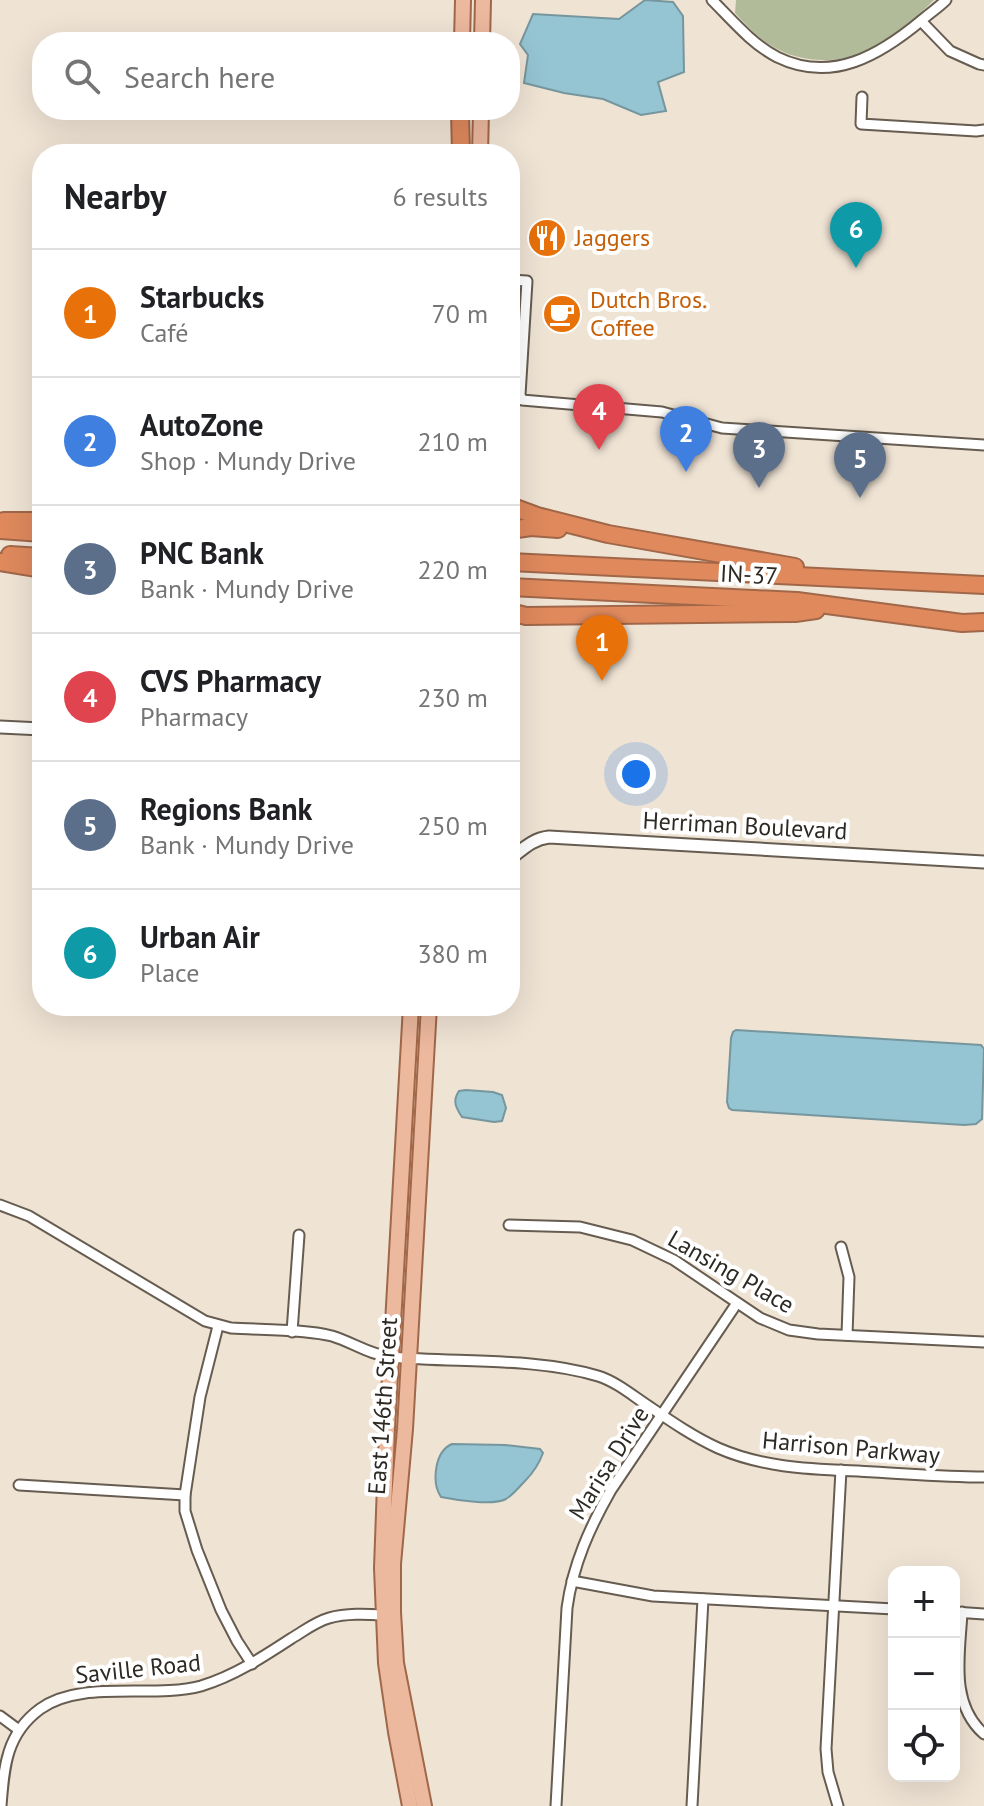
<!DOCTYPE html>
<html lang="en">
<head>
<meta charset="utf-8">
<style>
  body { margin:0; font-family:"PT Sans",sans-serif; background:#f6f6f6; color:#202124 }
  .controls { position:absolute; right:24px; bottom:24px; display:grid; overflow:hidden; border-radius:16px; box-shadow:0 8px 32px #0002 }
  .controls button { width:72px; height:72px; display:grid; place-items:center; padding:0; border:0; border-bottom:2px solid #e0e0e0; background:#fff; color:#202124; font:40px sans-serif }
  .you { position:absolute; left:636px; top:774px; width:28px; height:28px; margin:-20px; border:6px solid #fff; border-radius:50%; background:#1a73e8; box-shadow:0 0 0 12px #1a73e833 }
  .badge { display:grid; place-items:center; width:52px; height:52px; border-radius:50%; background:#9c196c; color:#fff; font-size:26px; font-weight:700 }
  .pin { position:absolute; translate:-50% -66px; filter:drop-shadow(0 2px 4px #0008) }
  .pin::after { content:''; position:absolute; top:42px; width:28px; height:24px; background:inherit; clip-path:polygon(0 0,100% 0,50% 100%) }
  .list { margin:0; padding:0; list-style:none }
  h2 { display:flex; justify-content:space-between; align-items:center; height:104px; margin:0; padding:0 32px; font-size:34px }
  h2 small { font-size:26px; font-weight:400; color:#757577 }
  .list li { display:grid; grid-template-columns:52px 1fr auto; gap:24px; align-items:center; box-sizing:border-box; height:128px; padding:0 32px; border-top:2px solid #e0e0e0 }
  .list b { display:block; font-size:30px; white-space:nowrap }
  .list p { margin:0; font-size:26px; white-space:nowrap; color:#757577 }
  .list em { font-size:26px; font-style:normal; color:#757577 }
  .icon { flex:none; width:44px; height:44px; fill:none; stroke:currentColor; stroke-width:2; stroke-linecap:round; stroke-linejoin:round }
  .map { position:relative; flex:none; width:984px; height:1806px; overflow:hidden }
  .search { position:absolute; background:#fff; box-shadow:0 8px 32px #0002; left:32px; top:32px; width:488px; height:88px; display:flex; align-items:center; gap:20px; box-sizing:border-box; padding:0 28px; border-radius:32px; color:#757577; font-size:30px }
  .panel { position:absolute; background:#fff; box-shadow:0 8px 32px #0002; left:32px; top:144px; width:488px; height:872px; border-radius:32px }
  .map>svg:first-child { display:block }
  .green { fill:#b1bb99 }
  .water { fill:#95c4d2; stroke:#76969e; stroke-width:2 }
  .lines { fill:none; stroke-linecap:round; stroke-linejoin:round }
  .minor-casing { stroke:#665c50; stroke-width:13 }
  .tertiary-casing { stroke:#665c50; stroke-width:15 }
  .primary-casing { stroke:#a16749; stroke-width:18 }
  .motorway-casing { stroke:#a16749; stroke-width:20 }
  .minor { stroke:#fff; stroke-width:9 }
  .tertiary { stroke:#fff; stroke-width:11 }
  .primary { stroke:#ecb89e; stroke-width:14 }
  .motorway { stroke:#df895d; stroke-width:16 }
  .labels { text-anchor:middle; stroke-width:8; stroke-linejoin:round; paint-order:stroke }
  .food-label { font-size:24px; fill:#c56008; stroke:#fff; text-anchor:start }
  .street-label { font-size:24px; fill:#2d2923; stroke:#fff }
</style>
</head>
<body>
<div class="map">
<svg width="984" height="1806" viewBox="0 0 984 1806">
  <rect width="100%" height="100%" fill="#efe3d4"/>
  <path class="green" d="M736,0H934C916,18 893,39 870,50C840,64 801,64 772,46C758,38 746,25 735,13Z"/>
  <g class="water">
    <path d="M645,0L673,2L683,16L684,72L658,82L666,111L641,115L603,99L564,93L524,83L528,55L520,44L533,14L619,19Z"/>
    <path d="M736,1030L981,1045L984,1049L982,1119L976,1124L964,1125L732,1110L729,1108L727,1102L731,1038L733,1032Z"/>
    <path d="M466,1090L493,1092L502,1095L506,1108L502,1121L494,1122L462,1117C456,1108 452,1101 459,1091Z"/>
    <path d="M452,1444L505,1445L540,1449L543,1453C539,1464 533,1473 525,1481C519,1487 514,1494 506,1499C493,1506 456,1500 441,1497C431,1482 435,1451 452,1444Z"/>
  </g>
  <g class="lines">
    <defs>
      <g id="minor">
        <path d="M712,0C732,20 752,44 777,57C832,84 880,55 922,20C930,13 939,7 946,0"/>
        <path d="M921,21L950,51L979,64L984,65"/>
        <path d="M862,97L861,124L976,131L984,130"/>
        <path d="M510,280L527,281L520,395L522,400L662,412L722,428L984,445"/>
        <path d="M0,1205L29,1216L205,1321L231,1328C261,1330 304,1329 332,1336C352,1342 370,1355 391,1357C457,1363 535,1357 598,1376C617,1382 633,1396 650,1407C672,1422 694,1437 718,1448C768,1470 821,1469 874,1472C911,1474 947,1477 984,1477"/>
        <path d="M509,1225L580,1227L632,1240L674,1260L760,1318L789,1330L818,1334L984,1342"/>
        <path d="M841,1247L849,1277L847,1335"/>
        <path d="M218,1326L200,1397L185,1495V1511L197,1550L221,1610L237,1641L252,1664"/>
        <path d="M292,1332L299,1235"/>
        <path d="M19,1485L185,1495"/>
        <path d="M572,1581L653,1596L894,1609"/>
        <path d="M954,1612L984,1614"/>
        <path d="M962,1612C960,1654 949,1703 984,1734"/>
        <path d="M0,1716L19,1730"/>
        <path d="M1,1806C4,1767 6,1734 40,1709C81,1679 152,1699 201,1686C234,1676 263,1657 292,1638C304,1631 315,1622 329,1618C346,1613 366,1614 384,1615"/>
        <path d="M556,1806L567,1608C573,1564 590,1527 611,1490L737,1303"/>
        <path d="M692,1806L703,1599"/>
        <path d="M838,1806L828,1772L826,1749L841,1470"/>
      </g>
      <g id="tertiary">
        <path d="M0,727L42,729"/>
        <path d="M510,859C523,849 532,839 549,837L984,862"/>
      </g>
      <g id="primary">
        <path d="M462,42L463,0"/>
        <path d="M482,42L483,0"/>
        <path d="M480,154L481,110"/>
        <path d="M410,1806L396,1732L386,1663L382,1568L387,1429L411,1006"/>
        <path d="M424,1806L396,1663L393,1612V1564L405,1429L429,1006"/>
      </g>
      <g id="motorway">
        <path d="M460,111L461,154"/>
        <path d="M510,506L537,516L608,534L795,567"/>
        <path d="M4,521H42"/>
        <path d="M0,530L42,533"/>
        <path d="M510,530L531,527L558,529"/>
        <path d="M10,555L42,557"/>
        <path d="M0,562L42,569"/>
        <path d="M510,562L984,585"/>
        <path d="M510,587L797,601L962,623L984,622"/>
        <path d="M510,612L526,616L795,613L816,610"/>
      </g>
    </defs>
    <use href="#minor" class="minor-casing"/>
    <use href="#tertiary" class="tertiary-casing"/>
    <use href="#primary" class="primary-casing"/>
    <use href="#motorway" class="motorway-casing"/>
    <use href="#minor" class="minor"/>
    <use href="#tertiary" class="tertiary"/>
    <use href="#primary" class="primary"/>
    <use href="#motorway" class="motorway"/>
  </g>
  <defs>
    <symbol id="restaurant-disc" viewBox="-11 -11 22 22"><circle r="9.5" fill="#e8710a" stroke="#fff"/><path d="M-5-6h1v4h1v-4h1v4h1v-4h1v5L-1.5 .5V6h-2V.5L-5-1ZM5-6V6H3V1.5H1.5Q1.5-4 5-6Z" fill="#fff"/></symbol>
    <symbol id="cafe-disc" viewBox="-11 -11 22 22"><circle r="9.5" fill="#e8710a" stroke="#fff"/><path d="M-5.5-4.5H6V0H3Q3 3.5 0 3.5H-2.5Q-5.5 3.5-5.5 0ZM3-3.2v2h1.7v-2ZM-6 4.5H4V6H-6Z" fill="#fff"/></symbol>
  </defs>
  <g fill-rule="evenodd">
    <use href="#restaurant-disc" x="525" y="216" width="44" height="44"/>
    <use href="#cafe-disc" x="540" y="292" width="44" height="44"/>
  </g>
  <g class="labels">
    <g class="food-label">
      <text x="575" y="246">Jaggers</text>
      <text x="590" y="308">Dutch Bros.<tspan x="590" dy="28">Coffee</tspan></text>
    </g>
    <g class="street-label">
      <text transform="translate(749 575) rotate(3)" y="8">IN-37</text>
      <text transform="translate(745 826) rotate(3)" y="8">Herriman Boulevard</text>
      <text transform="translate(731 1272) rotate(30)" y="8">Lansing Place</text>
      <text transform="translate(383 1406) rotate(-86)" y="8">East 146th Street</text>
      <text transform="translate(851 1448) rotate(5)" y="8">Harrison Parkway</text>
      <text transform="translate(609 1463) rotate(-58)" y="8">Marisa Drive</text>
      <text transform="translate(138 1669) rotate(-6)" y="8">Saville Road</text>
    </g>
  </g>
</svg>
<div class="controls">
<button>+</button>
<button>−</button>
<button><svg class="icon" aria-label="locate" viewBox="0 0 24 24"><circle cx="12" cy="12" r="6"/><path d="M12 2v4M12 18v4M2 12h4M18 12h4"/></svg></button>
</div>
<div class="you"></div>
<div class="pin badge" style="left:602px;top:681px;background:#e8710a">1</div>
<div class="pin badge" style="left:686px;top:472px;background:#3f7fe0">2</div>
<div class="pin badge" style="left:759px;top:488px;background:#5c6f8a">3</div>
<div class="pin badge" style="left:599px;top:450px;background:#e0444e">4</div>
<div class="pin badge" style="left:860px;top:498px;background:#5c6f8a">5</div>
<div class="pin badge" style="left:856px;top:268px;background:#0f9aa8">6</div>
<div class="search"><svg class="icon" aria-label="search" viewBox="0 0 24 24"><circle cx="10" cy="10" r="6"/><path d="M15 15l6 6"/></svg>Search here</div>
<section class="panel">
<h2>Nearby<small>6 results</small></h2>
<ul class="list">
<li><span class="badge" style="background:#e8710a">1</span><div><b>Starbucks</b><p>Café</p></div><em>70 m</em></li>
<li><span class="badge" style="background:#3f7fe0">2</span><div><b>AutoZone</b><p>Shop · Mundy Drive</p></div><em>210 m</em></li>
<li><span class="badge" style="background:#5c6f8a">3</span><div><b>PNC Bank</b><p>Bank · Mundy Drive</p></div><em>220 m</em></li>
<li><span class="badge" style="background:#e0444e">4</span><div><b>CVS Pharmacy</b><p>Pharmacy</p></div><em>230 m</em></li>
<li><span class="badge" style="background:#5c6f8a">5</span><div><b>Regions Bank</b><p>Bank · Mundy Drive</p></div><em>250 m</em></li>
<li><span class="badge" style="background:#0f9aa8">6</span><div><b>Urban Air</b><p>Place</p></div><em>380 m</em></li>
</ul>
</section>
</div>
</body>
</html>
